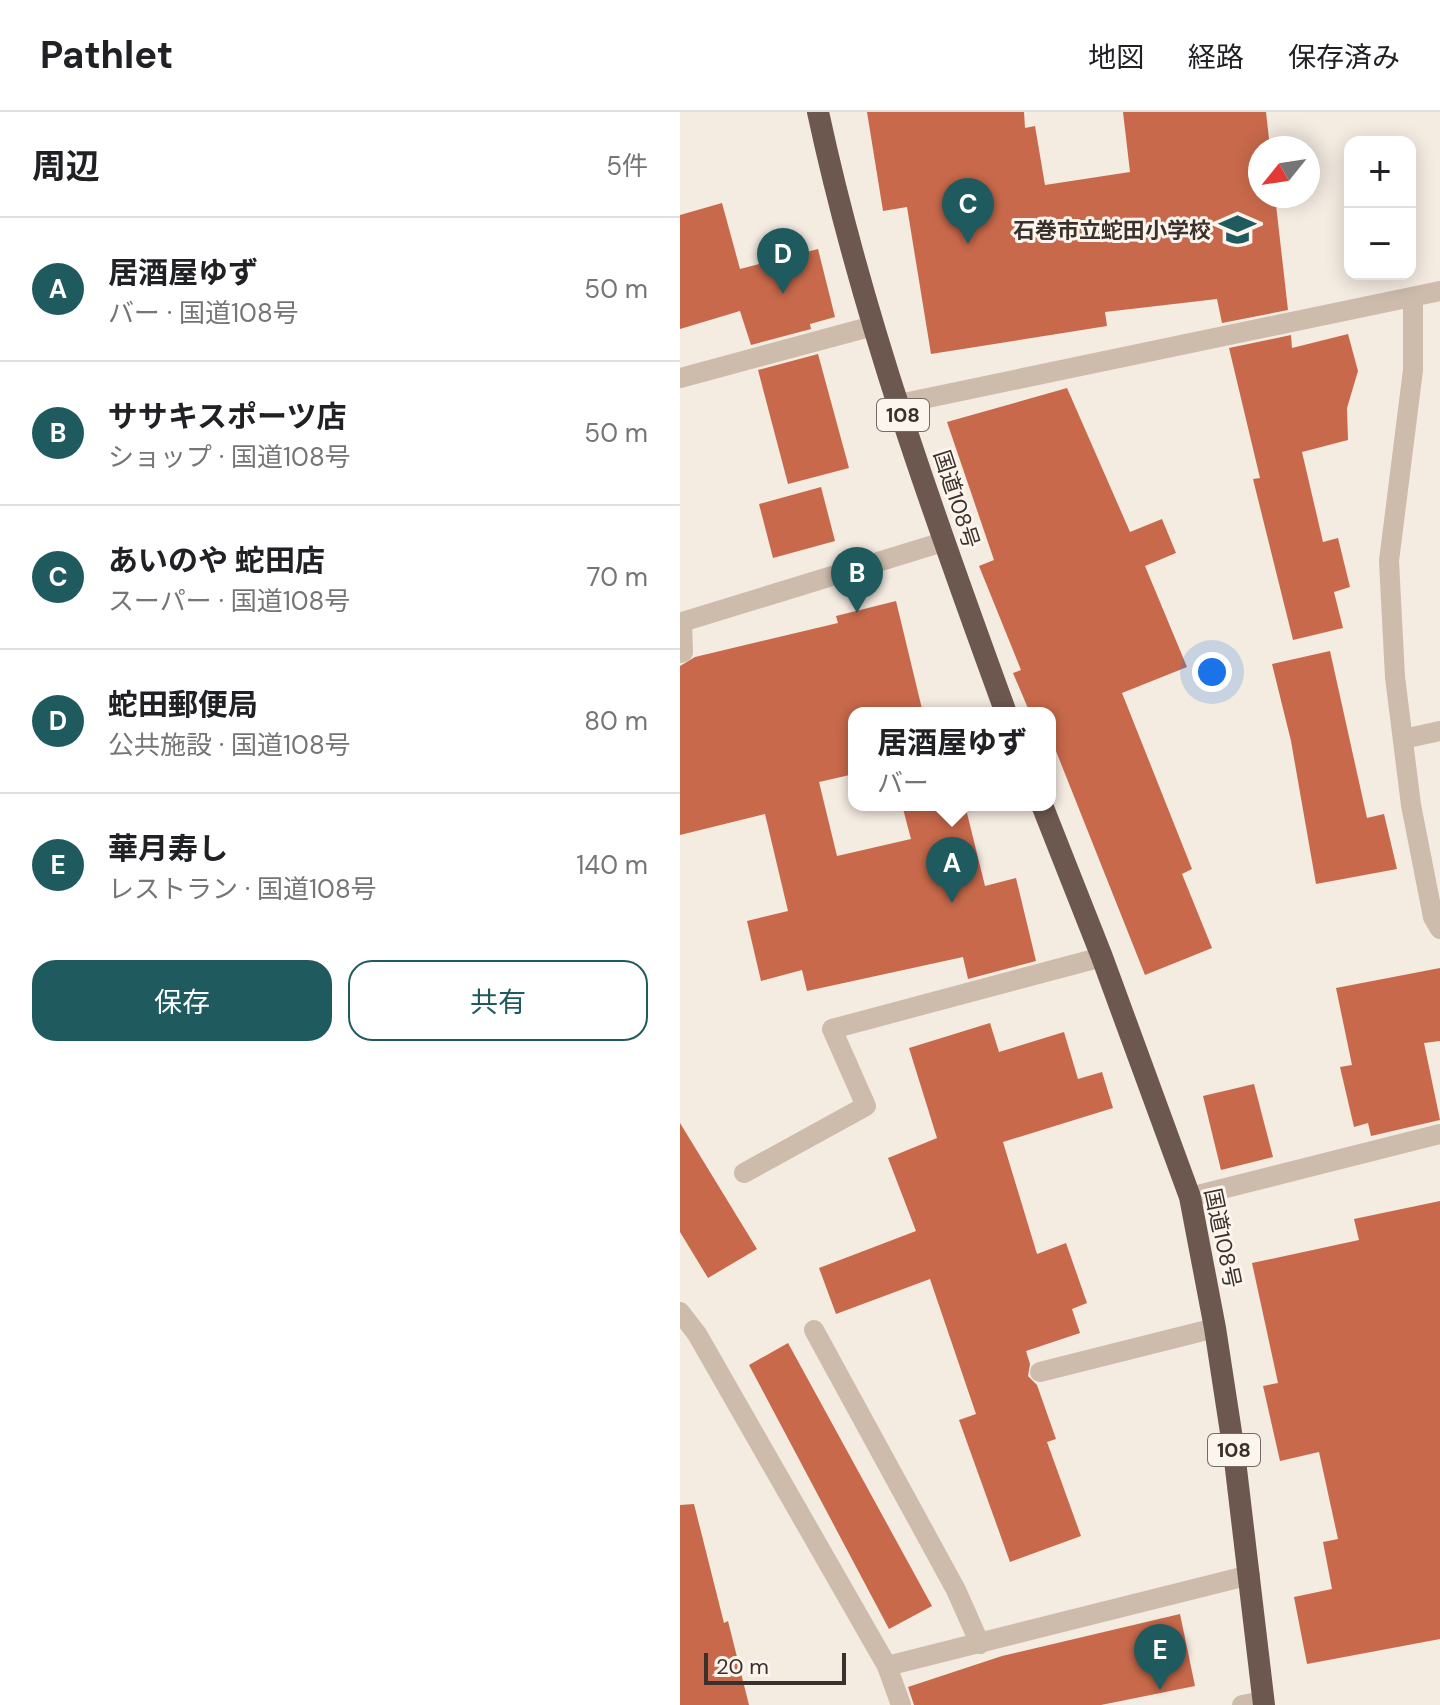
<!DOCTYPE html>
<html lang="ja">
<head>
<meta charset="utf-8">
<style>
  body { margin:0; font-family:"DM Sans","Noto Sans JP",sans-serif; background:#f6f6f6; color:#202124 }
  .controls { position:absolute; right:24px; top:24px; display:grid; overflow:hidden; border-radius:16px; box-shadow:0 4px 20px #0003 }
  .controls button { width:72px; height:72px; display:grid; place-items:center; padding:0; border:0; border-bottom:2px solid #e0e0e0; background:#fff; color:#202124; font:40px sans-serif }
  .compass { position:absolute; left:568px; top:24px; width:72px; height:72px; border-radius:50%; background:#fff; box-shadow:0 4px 20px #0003; rotate:240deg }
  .scale { position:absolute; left:24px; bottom:20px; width:142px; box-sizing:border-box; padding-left:8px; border:4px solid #3b302b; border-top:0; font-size:22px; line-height:28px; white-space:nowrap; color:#3b302b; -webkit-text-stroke:6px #fbf5ee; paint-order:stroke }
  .you { position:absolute; left:532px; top:560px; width:28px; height:28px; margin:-20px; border:6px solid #fff; border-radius:50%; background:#1a73e8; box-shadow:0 0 0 12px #1a73e833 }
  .badge { display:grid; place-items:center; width:52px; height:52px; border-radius:50%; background:#1f5a5e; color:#fff; font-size:26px; font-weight:700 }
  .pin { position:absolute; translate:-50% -66px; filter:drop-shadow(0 2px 4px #0008) }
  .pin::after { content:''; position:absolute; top:42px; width:28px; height:24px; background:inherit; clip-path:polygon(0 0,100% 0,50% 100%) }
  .popup { position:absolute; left:168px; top:595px; width:208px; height:104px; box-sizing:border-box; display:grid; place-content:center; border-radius:16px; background:#fff; filter:drop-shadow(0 2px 6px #0005); font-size:26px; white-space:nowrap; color:#757577 }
  .popup b { font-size:30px; color:#202124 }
  .popup::after { content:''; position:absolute; left:50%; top:100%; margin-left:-16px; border:16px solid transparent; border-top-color:#fff }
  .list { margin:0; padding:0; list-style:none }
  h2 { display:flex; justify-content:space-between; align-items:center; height:104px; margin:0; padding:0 32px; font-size:34px }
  h2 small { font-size:26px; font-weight:400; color:#757577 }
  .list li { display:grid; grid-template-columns:52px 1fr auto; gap:24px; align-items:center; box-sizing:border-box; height:144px; padding:0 32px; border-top:2px solid #e0e0e0 }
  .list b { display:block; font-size:30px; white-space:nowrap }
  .list p { margin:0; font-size:26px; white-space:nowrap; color:#757577 }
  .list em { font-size:26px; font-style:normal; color:#757577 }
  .actions { display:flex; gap:16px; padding:24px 32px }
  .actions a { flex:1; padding:18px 0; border:2px solid #1f5a5e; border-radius:24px; text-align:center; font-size:28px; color:#1f5a5e }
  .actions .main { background:#1f5a5e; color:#fff }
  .map { position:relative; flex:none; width:760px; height:1593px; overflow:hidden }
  header { display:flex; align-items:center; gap:48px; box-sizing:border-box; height:112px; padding:0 40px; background:#fff; border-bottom:2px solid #e0e0e0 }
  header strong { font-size:38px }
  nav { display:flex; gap:44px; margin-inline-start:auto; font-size:28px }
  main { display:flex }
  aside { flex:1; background:#fff }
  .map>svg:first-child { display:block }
  .building { fill:#c8694b }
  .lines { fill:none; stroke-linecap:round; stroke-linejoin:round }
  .service { stroke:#cdbbac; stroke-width:20 }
  .minor { stroke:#cdbbac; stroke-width:20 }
  .trunk { stroke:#6c584f; stroke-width:22 }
  .labels { text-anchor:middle; stroke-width:6; stroke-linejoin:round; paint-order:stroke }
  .shield { fill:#fbf5ee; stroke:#756b66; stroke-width:2 }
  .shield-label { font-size:20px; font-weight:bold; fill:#3b302b }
  .poi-label { font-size:22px; font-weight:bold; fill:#3b302b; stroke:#fbf5ee; text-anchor:end }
  .street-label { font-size:22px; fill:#3b302b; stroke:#fbf5ee }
</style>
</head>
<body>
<header>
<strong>Pathlet</strong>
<nav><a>地図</a><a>経路</a><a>保存済み</a></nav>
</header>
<main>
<aside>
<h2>周辺<small>5件</small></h2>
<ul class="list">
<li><span class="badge">A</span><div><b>居酒屋ゆず</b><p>バー · 国道108号</p></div><em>50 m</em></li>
<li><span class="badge">B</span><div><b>ササキスポーツ店</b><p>ショップ · 国道108号</p></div><em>50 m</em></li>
<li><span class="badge">C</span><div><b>あいのや 蛇田店</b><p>スーパー · 国道108号</p></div><em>70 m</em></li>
<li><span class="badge">D</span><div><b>蛇田郵便局</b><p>公共施設 · 国道108号</p></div><em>80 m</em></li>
<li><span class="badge">E</span><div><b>華月寿し</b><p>レストラン · 国道108号</p></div><em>140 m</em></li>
</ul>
<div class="actions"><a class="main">保存</a><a>共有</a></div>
</aside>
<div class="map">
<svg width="760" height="1593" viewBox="0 0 760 1593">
  <rect width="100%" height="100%" fill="#f4ebe1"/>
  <g class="building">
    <path d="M187,0H344L345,16L355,14L365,73L450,60L443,0H586L590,36H580V84H595L608,198L542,211L537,187L425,200L427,214L251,242L227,95L203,99Z"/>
    <path d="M42,91L60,157L138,137L155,205L130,212L131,217L71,233L60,199L0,217V103Z"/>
    <path d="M668,222L678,259L667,296L668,328L622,340L643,430L658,426L670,475L654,480L663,516L613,528L573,367L580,366L549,236L611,223L612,236Z"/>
    <path d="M138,242L169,356L108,372L78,258Z"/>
    <path d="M387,276L450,420L482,407L496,441L465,454L507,555L442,581L512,757L502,762L532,836L465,863L370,624V601H350L333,561L341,558L299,454L314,448L267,310Z"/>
    <path d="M141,375L155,429L93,446L79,392Z"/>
    <path d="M216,489L243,601H174V662L139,670L157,744L231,727L222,693H285L305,774L336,766L356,849L288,867L283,845L127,879L122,858L81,869L67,809L108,799L85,702L0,723V554L15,545L158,511L156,504Z"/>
    <path d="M650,539L687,706L704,702L717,757L636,772L611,629L592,552Z"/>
    <path d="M760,856V929L744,931L760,1008L691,1024L688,1011L674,1015L660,955L672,953L656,876Z"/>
    <path d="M310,911L319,940L384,920L398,967L422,960L433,996L323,1030L357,1142L386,1131L407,1191L392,1197L400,1221L346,1239L350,1252L348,1264L357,1273L376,1327L367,1330L401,1424L330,1450L279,1308L296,1302L250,1167L156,1202L139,1156L236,1119L208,1046L257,1026L229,936Z"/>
    <path d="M574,972L593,1045L541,1058L523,984Z"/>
    <path d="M0,1011L77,1137L28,1166L0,1120Z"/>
    <path d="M760,1089V1527L627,1552L614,1485L652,1477L643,1430L658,1427L639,1340L600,1349L583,1274L598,1271L572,1151L679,1128L674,1107Z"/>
    <path d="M108,1231L252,1494L209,1517L69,1253Z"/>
    <path d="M14,1392L44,1511L48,1509L69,1593H0V1393Z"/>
    <path d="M500,1502L515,1574L421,1593H234L228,1575L322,1544Z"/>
  </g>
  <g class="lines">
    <g class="service">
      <path d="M0,541L3,540L2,510L263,430"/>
      <path d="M723,627L760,619"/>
      <path d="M64,1061L186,994L152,917L422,845"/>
      <path d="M134,1218L276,1478L300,1532"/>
      <path d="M360,1260L535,1216"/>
      <path d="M207,1554L570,1463"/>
      <path d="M562,1593L583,1589"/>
    </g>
    <g class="minor">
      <path d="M733,185V258L709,449L715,565L731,693L753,805L760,817"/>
      <path d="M0,266L193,214"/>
      <path d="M219,292L760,179"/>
      <path d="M510,1085L760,1022"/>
      <path d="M0,1200L17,1222L207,1554L221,1593"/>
    </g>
    <g class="trunk">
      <path d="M138,0C182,205 254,404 326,601"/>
      <path d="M362,693L422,845L510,1085L535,1216L554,1340L584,1593"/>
    </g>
  </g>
  <defs>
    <symbol id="school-bare" viewBox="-9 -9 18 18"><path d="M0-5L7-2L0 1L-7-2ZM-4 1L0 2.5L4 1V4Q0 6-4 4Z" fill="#1f5a5e" stroke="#fbf5ee" stroke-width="2.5" paint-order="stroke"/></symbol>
  </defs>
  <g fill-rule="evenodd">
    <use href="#school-bare" x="532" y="92" width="51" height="51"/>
  </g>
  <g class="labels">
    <g class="shield">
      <rect x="197" y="287" width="52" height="32" rx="6"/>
      <rect x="528" y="1322" width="52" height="32" rx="6"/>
    </g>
    <g class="shield-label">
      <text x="223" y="310">108</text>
      <text x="554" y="1345">108</text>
    </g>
    <g class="poi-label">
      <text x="531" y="126">石巻市立蛇田小学校</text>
    </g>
    <g class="street-label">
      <text transform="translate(277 387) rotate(72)" y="8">国道108号</text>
      <text transform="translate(543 1126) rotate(78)" y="8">国道108号</text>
    </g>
  </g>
</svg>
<div class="controls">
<button>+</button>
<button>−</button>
</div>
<svg class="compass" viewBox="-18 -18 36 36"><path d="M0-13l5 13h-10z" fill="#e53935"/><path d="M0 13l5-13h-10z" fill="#757577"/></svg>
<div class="scale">20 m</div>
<div class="you"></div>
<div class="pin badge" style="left:272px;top:791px">A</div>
<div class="popup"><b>居酒屋ゆず</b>バー</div>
<div class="pin badge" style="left:177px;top:501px">B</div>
<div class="pin badge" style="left:288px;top:132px">C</div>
<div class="pin badge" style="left:103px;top:182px">D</div>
<div class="pin badge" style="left:480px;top:1578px">E</div>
</div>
</main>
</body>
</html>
